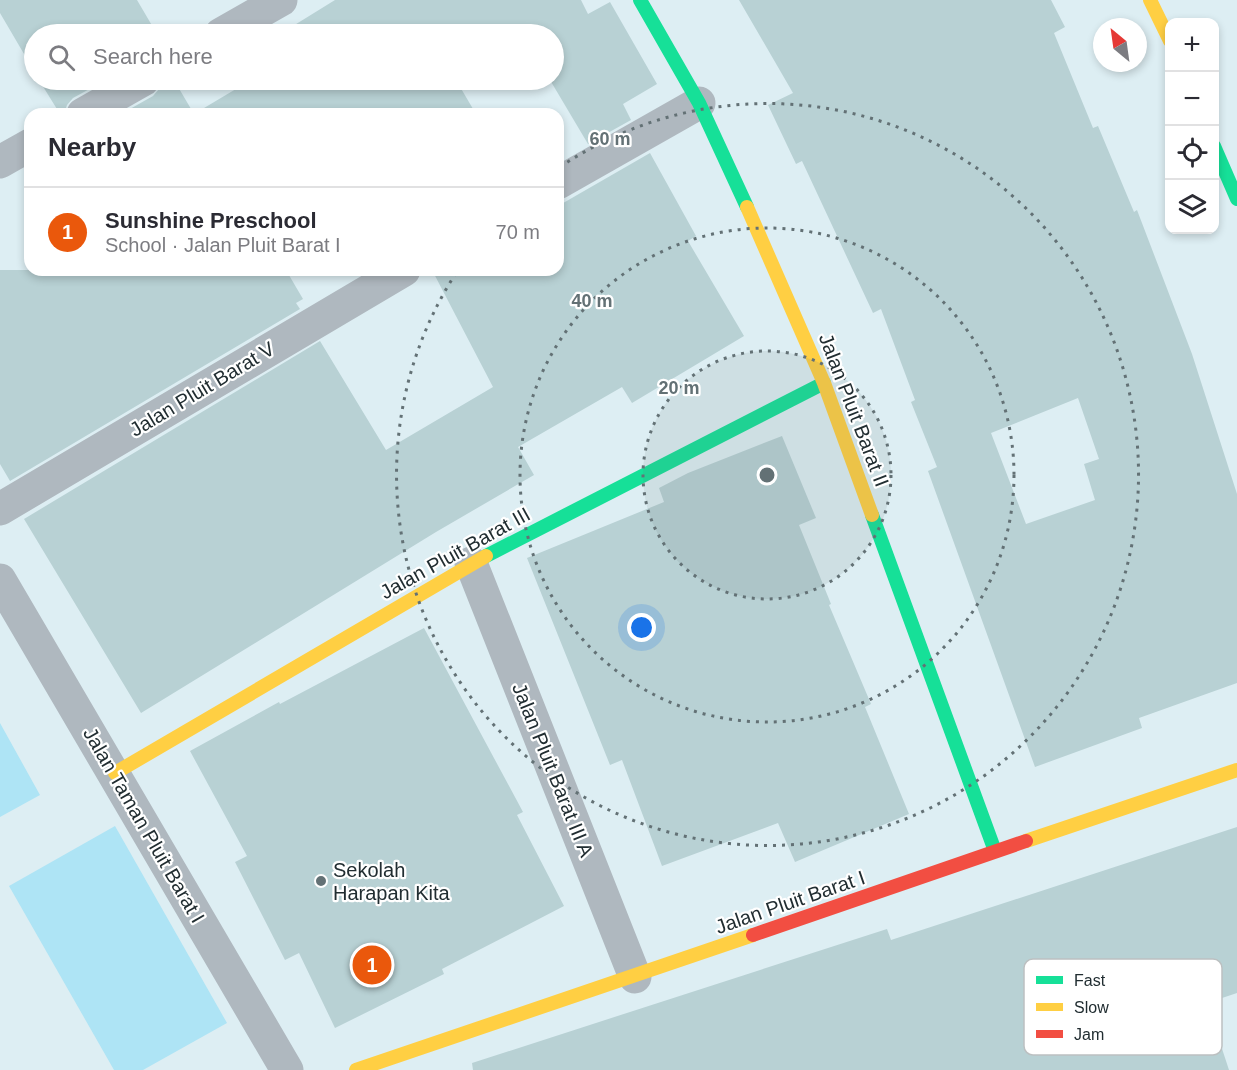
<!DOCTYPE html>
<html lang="en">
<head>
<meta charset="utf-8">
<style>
  body { margin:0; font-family:Helvetica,sans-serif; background:#f7f7f7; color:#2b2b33 }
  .controls { position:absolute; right:18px; top:18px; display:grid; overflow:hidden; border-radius:12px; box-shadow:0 3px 9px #0003 }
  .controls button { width:54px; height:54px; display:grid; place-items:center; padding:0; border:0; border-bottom:2px solid #e1e1e2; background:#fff; color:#2b2b33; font:30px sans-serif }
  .compass { position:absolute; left:1093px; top:18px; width:54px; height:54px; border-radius:50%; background:#fff; box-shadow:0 3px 9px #0003; rotate:331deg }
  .you { position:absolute; left:642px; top:628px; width:21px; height:21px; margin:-15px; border:4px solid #fff; border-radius:50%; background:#1a73e8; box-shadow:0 0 0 9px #1a73e833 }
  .badge { display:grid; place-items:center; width:39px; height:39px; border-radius:50%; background:#ea580c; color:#fff; font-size:20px; font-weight:700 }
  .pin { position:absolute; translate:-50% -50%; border:3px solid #fff; box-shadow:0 2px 6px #0006 }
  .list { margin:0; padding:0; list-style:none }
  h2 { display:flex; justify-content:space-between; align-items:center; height:78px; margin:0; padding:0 24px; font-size:26px }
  h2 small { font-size:20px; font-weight:400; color:#7c7c81 }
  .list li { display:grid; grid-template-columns:39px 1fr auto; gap:18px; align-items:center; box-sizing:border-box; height:90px; padding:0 24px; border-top:2px solid #e1e1e2 }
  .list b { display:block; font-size:22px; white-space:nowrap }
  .list p { margin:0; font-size:20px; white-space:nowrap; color:#7c7c81 }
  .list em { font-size:20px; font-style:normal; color:#7c7c81 }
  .icon { flex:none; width:33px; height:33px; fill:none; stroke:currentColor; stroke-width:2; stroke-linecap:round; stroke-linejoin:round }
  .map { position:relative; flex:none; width:1237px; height:1070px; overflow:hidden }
  .search { position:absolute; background:#fff; box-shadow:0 3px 9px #0003; left:24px; top:24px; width:540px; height:66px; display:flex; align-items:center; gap:15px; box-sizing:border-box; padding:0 21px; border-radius:33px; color:#7c7c81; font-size:22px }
  .panel { position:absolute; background:#fff; box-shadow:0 3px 9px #0003; left:24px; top:108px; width:540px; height:168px; border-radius:18px }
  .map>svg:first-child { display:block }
  .green { fill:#aee4f5 }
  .building { fill:#b8d1d4; fill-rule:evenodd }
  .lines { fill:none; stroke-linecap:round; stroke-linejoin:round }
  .street { stroke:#afb8bf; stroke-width:33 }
  .fast { stroke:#16e098; stroke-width:14 }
  .slow { stroke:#ffcf43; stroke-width:14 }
  .jam { stroke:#f24e42; stroke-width:14 }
  .ring { fill:none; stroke:#637175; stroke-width:3; stroke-dasharray:3 6 }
  .poi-dot { fill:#637175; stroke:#fff; stroke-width:2 }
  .labels { text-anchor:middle; stroke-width:4.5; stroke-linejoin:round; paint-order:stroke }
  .street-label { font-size:20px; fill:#212d31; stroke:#fff }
  .poi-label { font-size:20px; fill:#212d31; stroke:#fff; text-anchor:start }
  .key { fill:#fff; stroke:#bcc0c1; stroke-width:1.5 }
  .key-label { font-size:16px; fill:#212d31 }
  .centre { fill:#637175; stroke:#fff; stroke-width:3 }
  .ring-label { font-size:18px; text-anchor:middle; font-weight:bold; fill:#637175; stroke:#fff; stroke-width:4.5; stroke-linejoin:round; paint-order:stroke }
</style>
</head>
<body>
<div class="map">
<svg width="1237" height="1070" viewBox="0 0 1237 1070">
  <rect width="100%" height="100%" fill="#ddeef3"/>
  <g class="green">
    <path d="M0,723L40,795L0,817Z"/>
    <path d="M115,826L227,1023L143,1070H114L9,886Z"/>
  </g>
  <g class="building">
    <path d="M0,0H137L157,34H34V71L0,13Z"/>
    <path d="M335,0H581L588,14L610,2L657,84L623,104L631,120L588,144L550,80H554V34H280Z"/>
    <path d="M739,0H1051L1065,27L1054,33L1093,128L1098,126L1134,212L1137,210L1192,354L1237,494V683L1139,718L1142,728L1035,767L928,471L937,467L911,402L915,400L881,309L873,313L802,161L796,164L768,105L793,93ZM1078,398L1099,459L1084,464L1095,500L1026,524L991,433Z"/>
    <path d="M39,80H106L73,98L67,105L64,114H60Z"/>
    <path d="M162,80H174L194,114L251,80H456L476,114H121L153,96L159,89Z"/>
    <path d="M650,153L696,236L688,241L744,336L632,403L622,387L518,447L534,475L436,532L141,713L24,519L320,341L386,450L493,387L432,270H558V206Z"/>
    <path d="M0,270H286L303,299L296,303L300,309L10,481L0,464Z"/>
    <path d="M782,436L816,518L799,525L831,604L829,605L871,704L865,707L909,814L795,862L778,823L662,866L622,760L610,765L527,558L664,502L659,488L688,473Z"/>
    <path d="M424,628L523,812L517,815L564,906L442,969L444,974L335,1028L299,953L285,960L235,862L247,856L190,751L279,702L280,704Z"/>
    <path d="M1237,827V993L1207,1003L1229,1070H473L472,1063L887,929L891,940Z"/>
  </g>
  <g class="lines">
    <g class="street">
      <path d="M221,34L281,0"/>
      <path d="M83,114L143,80"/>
      <path d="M0,162L30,145"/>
      <path d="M558,183L699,103"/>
      <path d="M0,509L404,270"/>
      <path d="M471,563L635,977"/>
      <path d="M0,580L287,1070"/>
    </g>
    <g class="fast">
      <path d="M640,0L699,103L747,207"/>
      <path d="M1214,146L1237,199"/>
      <path d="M872,515L995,851"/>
      <path d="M486,556L824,383"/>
    </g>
    <g class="slow">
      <path d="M1150,0L1170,41"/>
      <path d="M747,207L824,383L872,515"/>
      <path d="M115,773L486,556"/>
      <path d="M1026,841L1237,770"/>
      <path d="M356,1070L753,935"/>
    </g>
    <path class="jam" d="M753,935L1026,841"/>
  </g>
  <circle cx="767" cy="475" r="124" fill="#637175" fill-opacity=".12"/>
  <g class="ring">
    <circle cx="767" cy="475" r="124"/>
    <circle cx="767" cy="475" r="247"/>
    <path d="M560 167A371 371 0 1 1 458 270"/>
  </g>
  <circle class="poi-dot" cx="321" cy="881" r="6"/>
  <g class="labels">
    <g class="street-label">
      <text transform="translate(202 389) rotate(-31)" y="7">Jalan Pluit Barat V</text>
      <text transform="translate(854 410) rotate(69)" y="7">Jalan Pluit Barat II</text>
      <text transform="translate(455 553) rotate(-29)" y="7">Jalan Pluit Barat III</text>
      <text transform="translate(553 770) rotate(68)" y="7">Jalan Pluit Barat III A</text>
      <text transform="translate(144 825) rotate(60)" y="7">Jalan Taman Pluit Barat I</text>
      <text transform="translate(790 902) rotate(-19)" y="7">Jalan Pluit Barat I</text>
    </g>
    <g class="poi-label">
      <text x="333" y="877">Sekolah<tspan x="333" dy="23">Harapan Kita</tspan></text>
    </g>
  </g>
  <rect x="1024" y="959" width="198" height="96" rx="9" class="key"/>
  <rect x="1036" y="976" width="27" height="8" fill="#16e098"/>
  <rect x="1036" y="1003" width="27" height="8" fill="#ffcf43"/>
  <rect x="1036" y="1030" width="27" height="8" fill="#f24e42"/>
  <g class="key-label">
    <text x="1074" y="986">Fast</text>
    <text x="1074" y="1013">Slow</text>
    <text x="1074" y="1040">Jam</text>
  </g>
  <circle cx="767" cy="475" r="9" class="centre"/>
  <g class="ring-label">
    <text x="610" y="145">60 m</text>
    <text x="592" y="307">40 m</text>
    <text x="679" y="394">20 m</text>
  </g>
</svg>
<div class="controls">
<button>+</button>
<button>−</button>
<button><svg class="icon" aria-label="locate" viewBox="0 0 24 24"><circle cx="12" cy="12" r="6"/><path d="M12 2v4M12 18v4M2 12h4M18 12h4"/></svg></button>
<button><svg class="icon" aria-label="layers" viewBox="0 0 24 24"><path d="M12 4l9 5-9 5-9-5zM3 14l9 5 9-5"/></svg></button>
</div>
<svg class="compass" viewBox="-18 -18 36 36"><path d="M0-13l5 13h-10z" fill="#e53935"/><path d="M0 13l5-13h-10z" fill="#7c7c81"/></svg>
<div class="you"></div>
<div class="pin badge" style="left:372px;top:965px">1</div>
<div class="search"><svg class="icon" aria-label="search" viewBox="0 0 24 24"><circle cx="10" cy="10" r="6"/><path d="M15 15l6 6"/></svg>Search here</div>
<section class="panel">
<h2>Nearby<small></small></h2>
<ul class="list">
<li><span class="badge">1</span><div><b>Sunshine Preschool</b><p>School · Jalan Pluit Barat I</p></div><em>70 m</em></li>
</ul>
</section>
</div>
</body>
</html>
